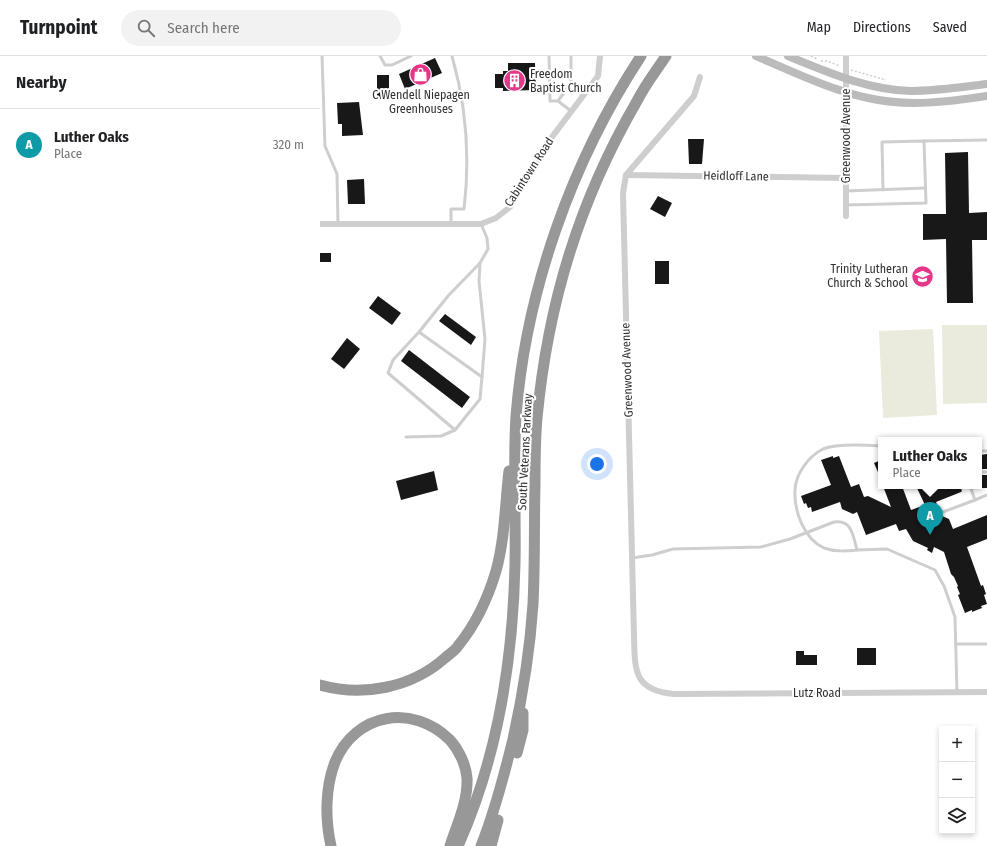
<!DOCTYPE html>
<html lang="en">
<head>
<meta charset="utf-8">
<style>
  body { margin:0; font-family:"Fira Sans Condensed",sans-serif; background:#f2f2f2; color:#202124 }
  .controls { position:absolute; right:12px; bottom:12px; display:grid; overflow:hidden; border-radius:0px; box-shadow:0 2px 6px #0003 }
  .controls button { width:36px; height:36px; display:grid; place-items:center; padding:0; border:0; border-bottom:1px solid #e0e0e0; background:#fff; color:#202124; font:20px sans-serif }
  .you { position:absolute; left:277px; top:408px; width:14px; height:14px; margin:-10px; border:3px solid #fff; border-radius:50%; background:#1a73e8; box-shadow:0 0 0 6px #1a73e833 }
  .badge { display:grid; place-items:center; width:26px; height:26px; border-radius:50%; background:#7c3aed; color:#fff; font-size:13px; font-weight:700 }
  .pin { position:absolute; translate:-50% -33px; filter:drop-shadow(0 1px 2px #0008) }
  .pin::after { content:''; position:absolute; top:21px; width:14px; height:12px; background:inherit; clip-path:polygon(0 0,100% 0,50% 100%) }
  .popup { position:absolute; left:558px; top:381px; width:104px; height:52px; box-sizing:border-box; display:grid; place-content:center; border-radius:0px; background:#fff; filter:drop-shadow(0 1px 3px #0005); font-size:13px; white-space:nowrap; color:#757577 }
  .popup b { font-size:15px; color:#202124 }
  .popup::after { content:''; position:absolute; left:50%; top:100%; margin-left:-8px; border:8px solid transparent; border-top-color:#fff }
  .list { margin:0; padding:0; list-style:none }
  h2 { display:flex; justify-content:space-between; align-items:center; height:52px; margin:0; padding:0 16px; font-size:17px }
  h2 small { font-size:13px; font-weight:400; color:#757577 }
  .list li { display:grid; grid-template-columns:26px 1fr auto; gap:12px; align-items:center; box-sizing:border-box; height:72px; padding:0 16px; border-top:1px solid #e0e0e0 }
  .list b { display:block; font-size:15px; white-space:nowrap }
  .list p { margin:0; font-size:13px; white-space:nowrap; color:#757577 }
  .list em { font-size:13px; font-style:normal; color:#757577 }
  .icon { flex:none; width:22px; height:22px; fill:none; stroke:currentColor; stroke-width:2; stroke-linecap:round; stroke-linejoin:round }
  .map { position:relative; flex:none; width:667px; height:790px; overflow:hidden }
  header { display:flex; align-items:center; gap:24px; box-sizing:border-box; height:56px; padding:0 20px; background:#fff; border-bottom:1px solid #e0e0e0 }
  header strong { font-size:19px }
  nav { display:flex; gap:22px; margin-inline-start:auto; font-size:14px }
  .search { width:280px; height:36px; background:#f2f2f2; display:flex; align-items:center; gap:10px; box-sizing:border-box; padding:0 14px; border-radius:22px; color:#757577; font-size:15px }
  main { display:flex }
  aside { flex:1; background:#fff }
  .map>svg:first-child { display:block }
  .green { fill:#eaebdd }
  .building { fill:#181818 }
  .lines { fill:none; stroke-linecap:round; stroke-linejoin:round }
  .path { stroke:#cecece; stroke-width:1.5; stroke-dasharray:2 2; stroke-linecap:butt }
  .service { stroke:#cecece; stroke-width:3 }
  .minor { stroke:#cecece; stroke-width:6 }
  .secondary { stroke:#bbb; stroke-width:8 }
  .motorway { stroke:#989898; stroke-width:11 }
  .labels { text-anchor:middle; stroke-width:4; stroke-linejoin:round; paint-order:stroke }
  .poi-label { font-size:12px; fill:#313131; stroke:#fff; text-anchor:start }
  .street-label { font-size:12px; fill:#313131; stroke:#fff }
</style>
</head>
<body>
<header>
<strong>Turnpoint</strong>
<div class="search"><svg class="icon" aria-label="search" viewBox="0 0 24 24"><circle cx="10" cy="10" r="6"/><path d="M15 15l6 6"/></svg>Search here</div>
<nav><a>Map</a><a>Directions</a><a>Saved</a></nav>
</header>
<main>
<aside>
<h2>Nearby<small></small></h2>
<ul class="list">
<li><span class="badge" style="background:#0f9aa8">A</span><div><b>Luther Oaks</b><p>Place</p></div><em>320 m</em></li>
</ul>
</aside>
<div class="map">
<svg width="667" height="790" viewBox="0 0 667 790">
  <rect width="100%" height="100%" fill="#fff"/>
  <g class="green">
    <path d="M622,269H667V347L623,348Z"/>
    <path d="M613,273L617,359L563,362L559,275Z"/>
  </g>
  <g class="building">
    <path d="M115,2L122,17L85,33L79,18Z"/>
    <path d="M188,7H215L216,34L183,35V32H175V18H183V15H188Z"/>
    <rect x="57" y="19" width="12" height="24"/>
    <path d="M39,46L43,79L22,80V68H18L17,47Z"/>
    <path d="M368,83H384L382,108H369Z"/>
    <path d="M648,96L649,157L667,156V184H652L653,247H627L626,183L603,184V158H626L625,97Z"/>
    <path d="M44,123L45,148H28L27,124Z"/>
    <path d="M338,140L352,147L345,161L330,153Z"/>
    <rect x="0" y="197" width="11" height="9"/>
    <rect x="335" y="205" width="14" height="23"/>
    <path d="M58,240L81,257L72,269L49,252Z"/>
    <path d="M125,258L156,281L151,289L119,265Z"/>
    <path d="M27,282L40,293L24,313L11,303Z"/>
    <path d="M89,294L150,341L142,352L81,305Z"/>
    <path d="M667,398V413H660V399Z"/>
    <path d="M513,400V402L519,400L531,431L539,428L544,441L548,440L571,451L563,430H582L591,454L605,449L596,430H640L642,435L641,436L616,446L620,457L622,460L629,463L633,473L667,459V483L647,491L661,530L663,529L666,538L664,539L667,548L661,550L662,552L652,556V554L645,557L638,539L640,538L637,531L638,530L634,521L631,518L624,496L614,491L612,497L607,494L608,492L593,485L586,473L579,475L576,468L546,479L537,456L533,458L522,453L520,446L492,456L491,451L488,452L486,447L484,448L481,440L511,429L501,404Z"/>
    <path d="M561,404V423L554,407Z"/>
    <path d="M114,415L118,434L81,444L76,425Z"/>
    <path d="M660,419H667V432H661Z"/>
    <rect x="537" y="592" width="19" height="17"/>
    <path d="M476,595H484V599H497V609H476Z"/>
  </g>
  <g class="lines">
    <g class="path">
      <path d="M491,0L497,3"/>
      <path d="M501,5H507L520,10"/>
      <path d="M531,14L566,24"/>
    </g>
    <g class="service">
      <path d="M2,0L5,90L17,118L18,168"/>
      <path d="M60,0L65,9H72L91,0"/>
      <path d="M229,0L230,45H238L251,55"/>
      <path d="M238,45L251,27V0"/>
      <path d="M604,85L667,84"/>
      <path d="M526,135L605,132"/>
      <path d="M526,149L606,147L604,85L562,86L563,134"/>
      <path d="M131,168V153H144C150,103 146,49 132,0"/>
      <path d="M99,276L162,321L165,283L159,225L160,207"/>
      <path d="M135,374L68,317L73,304L99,276L128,240L160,207L168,193L167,182L161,168"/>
      <path d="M86,381L121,380L135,374L160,343L162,321"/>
      <path d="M659,395H667"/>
      <path d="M659,416H667"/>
      <path d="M655,444L667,439"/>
      <path d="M623,456L655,444L650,430"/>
      <path d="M537,494C526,495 515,496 504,492C484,483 474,455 475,435C475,418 489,400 503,393C517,387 546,389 561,390"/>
      <path d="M312,502L332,499L353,493L441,491L470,483L514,466C532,463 533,480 537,494L567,493L615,514L624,530L635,561L637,637"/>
      <path d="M636,588H667"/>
    </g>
    <g class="minor">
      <path d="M526,0V160"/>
      <path d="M380,21L374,40L306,119L303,137L314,580C315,614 313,634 354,638L667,636"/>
      <path d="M306,119L526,122"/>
      <path d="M0,168H161L176,162L190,151L232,81L278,20L280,0"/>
    </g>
    <g class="secondary">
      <path d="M436,0C471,15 511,34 548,42C587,51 628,46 667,40"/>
      <path d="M468,0C507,16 548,34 591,35C617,35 642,31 667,28"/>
    </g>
    <g class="motorway">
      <path d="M0,629C43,641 91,632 125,602C129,598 135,595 138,590C156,568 168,542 176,515C185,483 185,448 189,415"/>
      <path d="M197,697L203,674V657"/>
      <path d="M11,790C5,763 5,732 15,706C35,657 93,647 130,684C139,694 146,709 147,722C148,746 137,768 130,790"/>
      <path d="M138,790C178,701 193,605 195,508C196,459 193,409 196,360C206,234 252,105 321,0"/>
      <path d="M161,790C175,755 184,720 193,683C203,638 210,594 213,548C215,508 214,468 215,428C215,406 215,384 217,362C228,247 259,145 317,45C325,29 336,15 346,0"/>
      <path d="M171,790L178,764"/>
    </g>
  </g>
  <defs>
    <symbol id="shop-disc" viewBox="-11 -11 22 22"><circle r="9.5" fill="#e53789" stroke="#fff"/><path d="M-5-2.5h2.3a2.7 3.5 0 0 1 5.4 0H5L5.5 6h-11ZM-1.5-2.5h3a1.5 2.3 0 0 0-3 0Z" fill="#fff"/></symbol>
    <symbol id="building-disc" viewBox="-11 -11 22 22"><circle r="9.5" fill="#e53789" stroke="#fff"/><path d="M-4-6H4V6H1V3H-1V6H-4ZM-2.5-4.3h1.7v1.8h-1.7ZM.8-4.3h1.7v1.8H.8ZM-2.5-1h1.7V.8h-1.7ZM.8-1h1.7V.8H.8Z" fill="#fff"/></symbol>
    <symbol id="school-disc" viewBox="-11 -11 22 22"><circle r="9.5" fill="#e53789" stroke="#fff"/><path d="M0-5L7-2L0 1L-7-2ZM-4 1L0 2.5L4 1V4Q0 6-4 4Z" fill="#fff"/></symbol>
  </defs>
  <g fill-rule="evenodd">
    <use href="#shop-disc" x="88" y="6" width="25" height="25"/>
    <use href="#building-disc" x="182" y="12" width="25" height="25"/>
    <use href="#school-disc" x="590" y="208" width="25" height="25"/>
  </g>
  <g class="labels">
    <g class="poi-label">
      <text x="210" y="22">Freedom<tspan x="210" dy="14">Baptist Church</tspan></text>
      <text x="101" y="43" text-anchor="middle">C Wendell Niepagen<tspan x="101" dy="14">Greenhouses</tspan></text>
      <text x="588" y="217" text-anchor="end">Trinity Lutheran<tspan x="588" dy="14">Church &amp; School</tspan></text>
    </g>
    <g class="street-label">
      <text transform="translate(526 80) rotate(-90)" y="4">Greenwood Avenue</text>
      <text transform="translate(209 116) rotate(-57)" y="4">Cabintown Road</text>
      <text transform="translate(416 120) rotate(1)" y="4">Heidloff Lane</text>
      <text transform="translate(307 314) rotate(-92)" y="4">Greenwood Avenue</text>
      <text transform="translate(205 396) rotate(-87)" y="4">South Veterans Parkway</text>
      <text x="497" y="641">Lutz Road</text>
    </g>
  </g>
</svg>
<div class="controls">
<button>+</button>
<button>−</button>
<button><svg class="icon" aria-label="layers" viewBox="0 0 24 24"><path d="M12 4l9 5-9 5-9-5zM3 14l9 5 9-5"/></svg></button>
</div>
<div class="you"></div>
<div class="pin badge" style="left:610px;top:479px;background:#0f9aa8">A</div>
<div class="popup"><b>Luther Oaks</b>Place</div>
</div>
</main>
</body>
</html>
